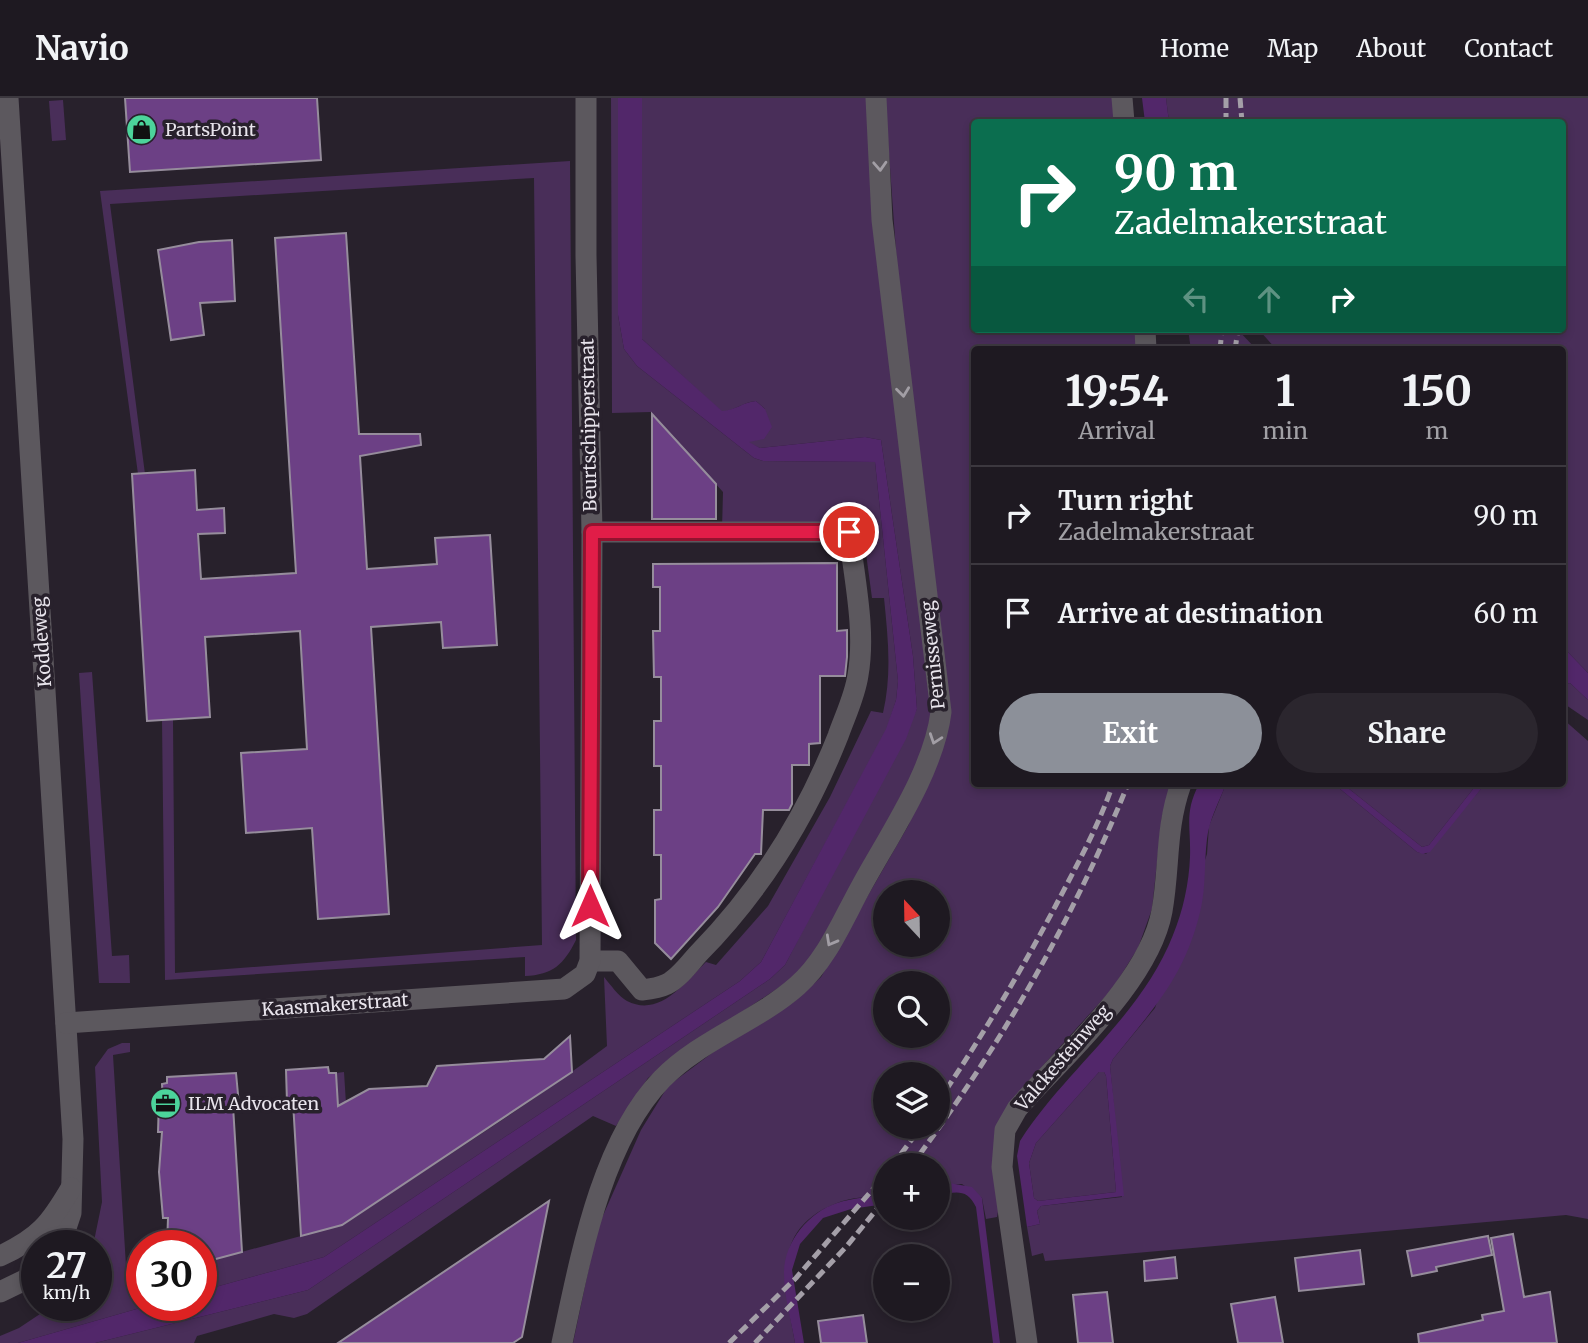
<!DOCTYPE html>
<html lang="en">
<head>
<meta charset="utf-8">
<style>
	:root { --surface:#1e1921; --page:#2b262e; --text:#f1f3f6; --muted:#a1a0a5; --line:#3c383f; --accent:#8c9099 }
	body { margin:0; font-family:Merriweather,serif; background:var(--page); color:var(--text); height:100vh; display:flex; flex-direction:column; font-size:26px; white-space:nowrap }
	* { box-sizing:border-box; margin:0 }
	p { font-size:23px; color:var(--muted) }
	.icon { flex:none; width:38px; height:38px; fill:none; stroke:currentColor; stroke-width:2; stroke-linecap:round; stroke-linejoin:round }
	.map { position:relative; flex:1; overflow:hidden }
	.details { position:absolute; left:971px; top:248px; width:595px; height:441px; display:flex; flex-direction:column; background:var(--surface); border-radius:7px; box-shadow:0 4px 10px #0003,0 0 0 2px var(--line) }
	.details>* { flex:none }
	.guide { position:absolute; left:971px; top:21px; width:595px; height:214px; border-radius:7px; box-shadow:0 4px 10px #0003,0 0 0 2px var(--line); background:#0b6e4f; color:#fff; overflow:hidden }
	.needle { width:46px; rotate:338deg }
	.buttons { position:absolute; left:873px; top:782px; display:grid; gap:14px }
	.buttons a { display:grid; place-items:center; width:77px; height:77px; border-radius:50%; background:var(--surface); box-shadow:0 4px 10px #0003,0 0 0 2px var(--line); font-size:35px }
	.speed { position:absolute; left:21px; top:1132px; display:flex; gap:14px; font-size:35px; font-weight:700; text-align:center }
	.speed>* { display:grid; place-content:center; width:91px; height:91px; border-radius:50%; background:var(--surface); box-shadow:0 4px 10px #0003,0 0 0 2px var(--line); line-height:1 }
	.speed small { font-size:18px; font-weight:400 }
	.speed .limit { border:10px solid #d22; background:#fff; color:#111 }
	.pin { position:absolute; display:grid; place-items:center; width:60px; height:60px; color:#fff; margin:-30px; border:4px solid #fff; border-radius:50%; box-shadow:0 2px 7px #0007 }
	.me { position:absolute; width:77px; margin:-38px; rotate:0deg; stroke-linejoin:round; filter:drop-shadow(0 0 5px #0008) }
	.turn { display:flex; align-items:center; gap:24px; height:147px; padding:0 28px; font-size:32px }
	.turn .icon { width:91px; height:91px; stroke-width:2.5 }
	.turn b { display:block; font-size:49px; line-height:60px }
	.lanes { display:flex; align-items:center; height:66px; padding:0 28px; background:#0003; justify-content:center; gap:35px; direction:ltr }
	.lanes .off { opacity:.35 }
	.eta { display:flex; justify-content:space-evenly; align-items:center; height:119px; text-align:center }
	.eta b { font-size:42px; font-weight:700; line-height:49px }
	.cta { display:flex; gap:14px; margin-top:auto; padding:14px 28px }
	.cta a { flex:1; height:80px; border-radius:42px; background:var(--accent); color:#fff; font-size:28px; font-weight:700; line-height:80px; text-align:center }
	.cta a+a { background:var(--page); color:var(--text) }
	ul { padding:0; list-style:none }
	li { display:flex; align-items:center; gap:21px; height:98px; padding:0 28px; border-top:2px solid var(--line) }
	li div { flex:1 }
	li b { display:block; font-size:26px }
	li em { font-style:normal }
	header { display:flex; align-items:center; gap:42px; box-sizing:border-box; height:98px; padding:0 35px; background:var(--surface); border-bottom:2px solid var(--line) }
	header strong { font-size:33px }
	nav { display:flex; gap:38px; margin-inline-start:auto; font-size:24px }
	.map>svg:first-child { display:block }
	.green { fill:#492e59; fill-rule:evenodd }
	.water { fill:#52276a; fill-rule:evenodd }
	.building { fill:#6c4085; stroke:#968d9c; stroke-width:2 }
	.lines { fill:none; stroke-linecap:round; stroke-linejoin:round }
	.minor { stroke:#5c585e; stroke-width:21 }
	.rail { stroke:#a49fa8; stroke-width:5; stroke-dasharray:10 5; stroke-linecap:butt }
	.oneway { stroke:#a29ea5 }
	.route-casing { stroke:#92132f; stroke-width:18 }
	.route { stroke:#e11d48; stroke-width:12 }
	.labels { text-anchor:middle; stroke-width:7; stroke-linejoin:round; paint-order:stroke }
	.poi-label { font-size:18px; fill:#e8e4ec; stroke:#28212c; text-anchor:start }
	.street-label { font-size:18px; fill:#e8e4ec; stroke:#28212c }
</style>
</head>
<body>
<header>
<strong>Navio</strong>
<nav><a>Home</a><a>Map</a><a>About</a><a>Contact</a></nav>
</header>
<div class="map">
<svg width="1588" height="1245" viewBox="0 0 1588 1245">
	<rect width="100%" height="100%" fill="#28212c"/>
	<!-- green -->
	<g class="green">
		<path d="M611,0H618V217L624,251L637,268L754,360L763,363L875,364L898,583L896,602L887,631L761,864L740,883L324,1159L201,1193V1165L345,1126L336,975L344,974L353,1116L366,1111C447,1058 530,1006 607,948L604,879C610,886 619,899 627,903C660,920 685,884 706,864L716,867L768,808L830,699L871,613L883,615C892,576 888,540 884,500H872L862,426L722,431L723,394L651,314L612,315Z"/>
		<path d="M642,0H871L932,623L915,671L811,868L685,952L648,980L616,1028L593,1018L307,1216L294,1220L274,1216L197,1238L194,1245H95L308,1192L770,881L785,867L917,611L913,558L881,342L865,339L760,350L747,344L765,311L756,303C743,304 734,313 722,314L642,241Z"/>
		<path d="M885,0H1112L1115,24H975V231H1136L1137,252H975V686H1172L1162,718L1152,811L1138,850L1113,890L1020,993L997,1119L986,1121L982,1100L962,1086L938,1087V1068H886L885,1096C870,1099 851,1099 837,1105C769,1131 785,1189 795,1245H573L597,1131L641,1032L668,988L720,949L795,903L821,879L908,728L944,643L897,167ZM886,794H938V847H886ZM886,886H938V938H886ZM886,976H938V1029H886Z"/>
		<polygon points="1166,0 1588,0 1588,575 1563,549 1563,252 1277,252 1258,231 1563,231 1563,24 1169,24"/>
		<polygon points="63,2 66,42 52,43 49,3"/>
		<path d="M570,63L576,842C564,866 553,877 525,878V859L165,882L162,622H173L175,875L542,847L534,80L110,106L145,376H138L100,93Z"/>
		<polygon points="1188,231 1237,231 1257,252 1191,252"/>
		<polygon points="92,574 112,858 129,857 130,885 99,885 79,575"/>
		<polygon points="1570,585 1588,602 1588,622 1563,605 1563,587"/>
		<polygon points="1563,621 1588,643 1588,1121 1566,1117 1045,1163 1043,1155 1032,1158 1027,1129 1040,1126 1037,1113 1041,1108 1122,1099 1110,968 1113,961 1155,910 1207,756 1209,728 1226,686 1334,686 1417,754 1426,756 1485,686 1563,686"/>
		<polygon points="1343,686 1477,686 1429,747 1422,749"/>
		<polygon points="122,945 130,945 130,954 113,957 127,1184 142,1184 142,1208 147,1208 18,1245 0,1245 0,1238 19,1230 52,1208 96,1208 96,1148 93,1148 102,1104 95,969 108,951"/>
		<polygon points="1099,974 1104,974 1106,978 1116,1094 1038,1103 1034,1100 1029,1065 1036,1045"/>
	</g>
	<!-- water -->
	<g class="water">
		<path d="M618,0H642V241L722,313C734,313 743,304 756,303L765,311L772,329L764,341L749,344L760,350L865,339L881,342L913,558L917,611L906,641L785,867L770,881L308,1192L95,1245H18L147,1208H201V1193L324,1159L740,883L761,864L886,631L896,602L898,583L875,364L763,363L754,360L637,268L624,251L618,217Z"/>
		<polygon points="1142,0 1166,0 1169,24 1145,24"/>
		<polygon points="1563,549 1588,575 1588,602 1570,585 1563,587"/>
		<path d="M1199,686H1226C1219,704 1209,722 1207,741C1204,765 1206,787 1201,810C1186,877 1154,910 1113,961L1110,968L1124,1098L1041,1108L1037,1113L1040,1126L1027,1129L1017,1058L1020,1043C1066,971 1141,919 1173,837C1183,813 1189,785 1190,759C1191,728 1184,715 1199,686ZM1099,974H1104L1106,978L1116,1094L1038,1103L1034,1100L1029,1065L1036,1045Z"/>
		<polygon points="1334,686 1343,686 1422,749 1429,747 1477,686 1485,686 1430,754 1423,756 1417,754"/>
		<path d="M949,1085L972,1089L982,1100L1000,1245H993L976,1109C967,1090 956,1094 938,1097V1087Z"/>
		<path d="M885,1096V1106L851,1111L823,1120L800,1146L792,1172L804,1245H795C791,1222 784,1198 784,1175C784,1144 809,1114 837,1105C852,1100 870,1099 885,1096Z"/>
	</g>
	<!-- building -->
	<g class="building">
		<polygon points="125,0 317,0 321,62 130,74"/>
		<polygon points="346,135 359,336 420,336 421,347 360,358 367,471 437,466 435,440 490,437 497,547 443,550 441,524 371,529 389,816 318,821 312,730 246,735 241,655 307,651 300,533 205,539 210,619 147,623 132,376 195,372 197,412 224,410 225,435 198,436 201,481 296,475 275,140"/>
		<polygon points="232,142 235,203 200,205 204,237 171,242 158,152 199,144"/>
		<polygon points="652,316 716,386 716,421 652,421"/>
		<polygon points="837,465 837,533 847,532 847,559 845,578 820,578 820,645 809,646 809,667 792,667 792,706 789,712 763,712 761,756 755,756 718,809 671,861 655,845 655,802 661,801 661,757 654,757 654,712 661,712 661,668 654,668 654,623 661,623 661,579 654,579 653,533 660,533 660,489 653,489 653,466"/>
		<polygon points="570,938 572,974 342,1127 301,1138 293,1004 287,1004 286,972 328,969 329,975 336,975 338,1008 369,991 427,988 437,968 544,961"/>
		<polygon points="236,975 239,1007 233,1008 242,1154 201,1165 201,1148 167,1148 168,1120 163,1120 159,1074 162,1034 158,1034 159,1002 163,1002 162,986 167,985 167,979"/>
		<polygon points="549,1103 522,1239 513,1245 338,1245"/>
		<polygon points="1513,1136 1524,1199 1550,1194 1557,1245 1419,1245 1418,1236 1483,1222 1482,1217 1504,1213 1491,1140"/>
		<polygon points="1488,1138 1492,1157 1436,1169 1437,1173 1412,1178 1407,1153"/>
		<polygon points="1360,1152 1364,1186 1299,1193 1295,1160"/>
		<polygon points="1175,1159 1177,1180 1145,1183 1144,1163"/>
		<polygon points="1107,1194 1113,1245 1078,1245 1073,1197"/>
		<polygon points="1275,1199 1283,1245 1238,1245 1231,1206"/>
		<polygon points="863,1217 867,1245 821,1245 818,1223"/>
	</g>
	<g class="lines">
		<!-- minor -->
		<g class="minor">
			<polyline points="8,0 73,1041 71,1115 60,1148"/>
			<polyline points="1122,0 1124,24"/>
			<polyline points="1145,231 1146,252"/>
			<path d="M590,863H618L642,892C651,891 659,890 667,886C679,880 689,866 698,856C759,794 806,719 838,638C845,618 855,598 858,577C866,532 854,480 849,434H592"/>
			<polyline points="66,925 564,891 585,876 590,863 592,434 586,158 586,0"/>
			<path d="M0,1158C39,1140 50,1126 71,1090"/>
			<polyline points="0,1194 37,1176"/>
			<path d="M562,1245C580,1162 601,1044 662,981C700,942 756,924 797,888C827,862 843,821 862,787C890,736 934,672 941,614L882,122L876,0"/>
			<path d="M1027,1245L1002,1069L1005,1032L1017,1011C1064,957 1149,884 1162,813C1170,768 1165,731 1181,686"/>
		</g>
		<!-- rail -->
		<g class="rail">
			<polyline points="1226,0 1226,24"/>
			<polyline points="1240,0 1242,24"/>
			<polyline points="1220,252 1222,231"/>
			<polyline points="1235,252 1238,231"/>
			<path d="M938,1004C981,940 1020,875 1056,807C1077,767 1098,729 1113,686"/>
			<polyline points="892,1068 921,1029"/>
			<path d="M911,1068C1000,949 1072,824 1128,686"/>
			<polyline points="729,1245 796,1180 886,1076"/>
			<polyline points="755,1245 846,1149 886,1100"/>
		</g>
	</g>
	<!-- one-way arrows -->
	<defs><path id="oneway-chevron" d="M-2-3.5L2.5 0L-2 3.5" fill="none" stroke-width="1.6" stroke-linecap="round" stroke-linejoin="round" transform="scale(1.75)"/></defs>
	<g class="oneway">
		<use href="#oneway-chevron" transform="translate(880 68) rotate(87)"/>
		<use href="#oneway-chevron" transform="translate(903 294) rotate(83)"/>
		<use href="#oneway-chevron" transform="translate(935 641) rotate(109)"/>
		<use href="#oneway-chevron" transform="translate(831 843) rotate(119)"/>
	</g>
	<g class="lines">
		<defs>
			<polyline id="route" points="590,808 592,434 849,434"/>
		</defs>
		<!-- route casing -->
		<use href="#route" class="route-casing"/>
		<!-- route -->
		<use href="#route" class="route"/>
	</g>
	<!-- icons -->
	<defs>
		<symbol id="shop-disc" viewBox="-11 -11 22 22"><circle r="9.5" fill="#4cd49b" stroke="#28212c"/><path d="M-5-2.5h2.3a2.7 3.5 0 0 1 5.4 0H5L5.5 6h-11ZM-1.5-2.5h3a1.5 2.3 0 0 0-3 0Z" fill="#111"/></symbol>
		<symbol id="office-disc" viewBox="-11 -11 22 22"><circle r="9.5" fill="#4cd49b" stroke="#28212c"/><path d="M-6-3h4V-5.5h4V-3h4V5H-6ZM-1-4.5V-3h2v-1.5ZM-6 0V1H6V0Z" fill="#111"/></symbol>
	</defs>
	<g fill-rule="evenodd">
		<use href="#shop-disc" x="124" y="14" width="35" height="35"/>
		<use href="#office-disc" x="148" y="988" width="35" height="35"/>
	</g>
	<g class="labels">
		<!-- poi labels -->
		<g class="poi-label">
			<text x="165" y="38">PartsPoint</text>
			<text x="188" y="1012">ILM Advocaten</text>
		</g>
		<!-- street labels -->
		<g class="street-label">
			<text transform="translate(589 327) rotate(-91)" y="6">Beurtschipperstraat</text>
			<text transform="translate(42 544) rotate(-94)" y="6">Koddeweg</text>
			<text transform="translate(933 557) rotate(-96)" y="6">Pernisseweg</text>
			<text transform="translate(335 907) rotate(-4)" y="6">Kaasmakerstraat</text>
			<text transform="translate(1063 960) rotate(-49)" y="6">Valckesteinweg</text>
		</g>
	</g>
</svg>
<div class="buttons">
<a><svg class="needle" viewBox="-14 -14 28 28"><path d="M0-13l5 13h-10z" fill="#e53935"/><path d="M0 13l5-13h-10z" fill="#a1a0a5"/></svg></a>
<a><svg class="icon" aria-label="search" viewBox="0 0 24 24"><circle cx="10" cy="10" r="6"/><path d="M15 15l6 6"/></svg></a>
<a><svg class="icon" aria-label="layers" viewBox="0 0 24 24"><path d="M12 4l9 5-9 5-9-5zM3 14l9 5 9-5"/></svg></a>
<a>+</a>
<a>−</a>
</div>
<div class="speed"><div>27<small>km/h</small></div><div class="limit">30</div></div>
<div class="pin" style="left:849px;top:434px;background:#d93025"><svg class="icon" aria-label="arrive" viewBox="0 0 24 24"><path d="M6 21V4h12l-3 4 3 4H6"/></svg></div>
<svg class="me" style="left:590px;top:808px" viewBox="-20 -20 40 40"><path d="M0-17L14 15 0 8-14 15z" fill="#e11d48" stroke="#fff" stroke-width="4"/></svg>
<div class="guide">
<div class="turn"><svg class="icon" aria-label="right" viewBox="0 0 24 24"><path d="M7 20v-9h11M14 6l5 5-5 5"/></svg><div><b>90 m</b>Zadelmakerstraat</div></div>
<div class="lanes"><svg class="icon off" aria-label="left" viewBox="0 0 24 24"><path d="M17 20v-9H6M10 6l-5 5 5 5"/></svg><svg class="icon off" aria-label="ahead" viewBox="0 0 24 24"><path d="M12 20V5M6 11l6-6 6 6"/></svg><svg class="icon" aria-label="right" viewBox="0 0 24 24"><path d="M7 20v-9h11M14 6l5 5-5 5"/></svg></div>
</div>
<section class="details">
<div class="eta">
<div><b>19:54</b><p>Arrival</p></div>
<div><b>1</b><p>min</p></div>
<div><b>150</b><p>m</p></div>
</div>
<ul>
<li><svg class="icon" aria-label="right" viewBox="0 0 24 24"><path d="M7 20v-9h11M14 6l5 5-5 5"/></svg><div><b>Turn right</b><p>Zadelmakerstraat</p></div><em>90 m</em></li>
<li><svg class="icon" aria-label="arrive" viewBox="0 0 24 24"><path d="M6 21V4h12l-3 4 3 4H6"/></svg><div><b>Arrive at destination</b></div><em>60 m</em></li>
</ul>
<div class="cta"><a>Exit</a><a>Share</a></div>
</section>
</div>
</body>
</html>
